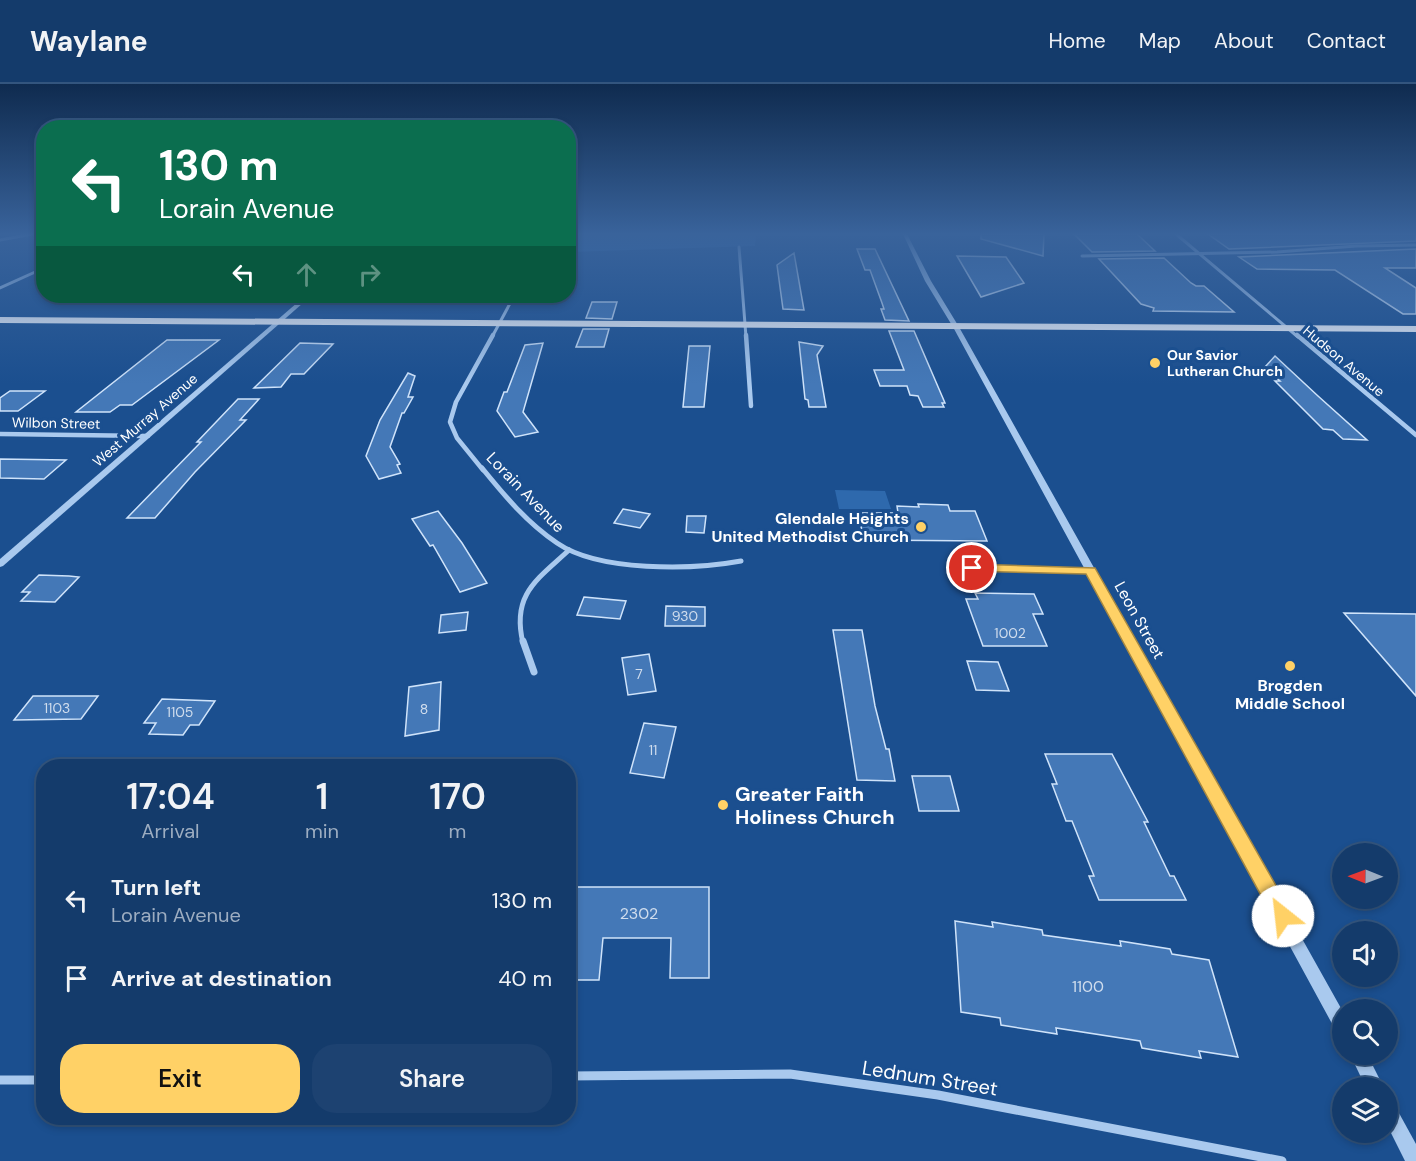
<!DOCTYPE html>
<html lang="en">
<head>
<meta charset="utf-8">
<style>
	:root { --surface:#143b6b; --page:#1d4271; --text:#f1f3f6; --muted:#9dadc1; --line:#33557e; --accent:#ffd166 }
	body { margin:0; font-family:"DM Sans",sans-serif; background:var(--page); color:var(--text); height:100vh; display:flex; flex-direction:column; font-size:22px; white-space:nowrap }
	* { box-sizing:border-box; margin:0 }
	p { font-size:20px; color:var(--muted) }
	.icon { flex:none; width:33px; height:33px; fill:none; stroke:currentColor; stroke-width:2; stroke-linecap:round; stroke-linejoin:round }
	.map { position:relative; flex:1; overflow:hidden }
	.details { position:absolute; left:36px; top:675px; width:540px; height:366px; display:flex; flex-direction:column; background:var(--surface); border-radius:24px; box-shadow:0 3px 9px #0003,0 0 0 2px var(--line) }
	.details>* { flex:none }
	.top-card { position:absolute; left:36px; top:36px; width:540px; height:183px; border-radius:24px; box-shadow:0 3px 9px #0003,0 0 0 2px var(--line); background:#0b6e4f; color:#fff; overflow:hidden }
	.needle { width:39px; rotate:271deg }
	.tools { position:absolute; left:1332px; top:759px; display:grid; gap:12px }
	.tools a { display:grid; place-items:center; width:66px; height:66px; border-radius:50%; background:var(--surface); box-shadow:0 3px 9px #0003,0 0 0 2px var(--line); font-size:30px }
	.pin { position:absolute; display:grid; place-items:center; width:51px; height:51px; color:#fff; margin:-26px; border:3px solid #fff; border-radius:50%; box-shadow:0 2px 6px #0007 }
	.me { position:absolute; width:66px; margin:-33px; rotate:331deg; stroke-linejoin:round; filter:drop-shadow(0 0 4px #0008) }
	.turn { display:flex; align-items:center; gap:21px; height:126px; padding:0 24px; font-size:27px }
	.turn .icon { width:78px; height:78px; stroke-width:2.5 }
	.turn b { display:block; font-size:42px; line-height:51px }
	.lanes { display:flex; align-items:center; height:57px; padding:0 24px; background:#0003; justify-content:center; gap:30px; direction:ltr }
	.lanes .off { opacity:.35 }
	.eta { display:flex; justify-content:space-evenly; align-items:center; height:102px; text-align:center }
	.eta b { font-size:36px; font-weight:600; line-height:42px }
	.button { display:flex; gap:12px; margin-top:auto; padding:12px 24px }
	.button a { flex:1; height:69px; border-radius:24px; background:var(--accent); color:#111; font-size:24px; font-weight:600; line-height:69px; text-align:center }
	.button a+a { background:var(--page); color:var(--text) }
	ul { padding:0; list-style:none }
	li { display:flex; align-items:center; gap:18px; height:78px; padding:0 24px }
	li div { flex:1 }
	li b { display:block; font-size:22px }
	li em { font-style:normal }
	header { display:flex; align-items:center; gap:36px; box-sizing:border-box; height:84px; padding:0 30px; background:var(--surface); border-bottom:2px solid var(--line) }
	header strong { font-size:28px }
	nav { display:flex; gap:33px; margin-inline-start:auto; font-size:21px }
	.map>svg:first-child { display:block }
	.green { fill:#2e69ad }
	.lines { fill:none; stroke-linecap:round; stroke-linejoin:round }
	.stream { stroke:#9cc4f0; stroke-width:3 }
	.building { fill:#4478b7; stroke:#cfe3fa; stroke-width:1.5 }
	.minor-far4 { stroke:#a9c9ee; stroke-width:3 }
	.minor-far3 { stroke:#a9c9ee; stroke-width:4.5 }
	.minor-far2 { stroke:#a9c9ee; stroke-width:5 }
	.minor-far1 { stroke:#a9c9ee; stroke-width:7 }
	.minor { stroke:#a9c9ee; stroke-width:9 }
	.tertiary { fill:#a9c9ee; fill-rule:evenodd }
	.trunk { fill:#f8faff; fill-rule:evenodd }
	.route { fill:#ffd166; stroke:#a68842; stroke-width:1.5 }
	.poi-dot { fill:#ffd166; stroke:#1b4f8f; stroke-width:2 }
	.labels { text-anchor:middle; stroke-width:6; stroke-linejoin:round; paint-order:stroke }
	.far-poi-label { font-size:14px; font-weight:bold; fill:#fff; stroke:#1b4f8f; text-anchor:start }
	.far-street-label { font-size:14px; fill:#fff; stroke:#1b4f8f }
	.number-label { font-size:14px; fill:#d0dded }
	.street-label { font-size:16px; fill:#fff; stroke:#1b4f8f }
	.poi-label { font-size:16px; font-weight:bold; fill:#fff; stroke:#1b4f8f; text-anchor:end }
	.near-number-label { font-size:16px; fill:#d0dded }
	.near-poi-label { font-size:20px; font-weight:bold; fill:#fff; stroke:#1b4f8f; text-anchor:start }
	.near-street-label { font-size:20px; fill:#fff; stroke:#1b4f8f }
</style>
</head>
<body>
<header>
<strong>Waylane</strong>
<nav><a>Home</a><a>Map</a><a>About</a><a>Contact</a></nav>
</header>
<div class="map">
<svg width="1416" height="1077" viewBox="0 0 1416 1077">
	<rect width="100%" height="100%" fill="#1b4f8f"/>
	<!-- green -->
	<g class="green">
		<polygon points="568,150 756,150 755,162 569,168"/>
		<polygon points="835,406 885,407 891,425 839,425"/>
	</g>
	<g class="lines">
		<!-- stream -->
		<polyline class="stream" points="0,156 32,150"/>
	</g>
	<!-- building -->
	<g class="building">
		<polygon points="981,150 1044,150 1043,172 981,155"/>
		<polygon points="1074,150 1137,150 1155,167 1092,168"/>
		<polygon points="1208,150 1416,150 1416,157 1229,165"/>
		<polygon points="857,165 875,165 909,237 885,236 881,225 884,225 882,219 870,186 865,186"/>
		<polygon points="1416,165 1416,184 1385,184 1416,204 1416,230 1403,230 1335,186 1257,185 1239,173"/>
		<polygon points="794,169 804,226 783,225 777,181"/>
		<polygon points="957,172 1006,173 1024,199 981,213"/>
		<polygon points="1164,174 1191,199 1196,202 1204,202 1234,228 1153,227 1154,224 1141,220 1099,175"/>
		<polygon points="592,218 617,218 612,235 586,234"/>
		<polygon points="583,245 609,245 604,263 576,263"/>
		<polygon points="889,247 914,247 945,319 942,319 944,323 923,323 918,312 910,311 907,302 880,302 874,286 904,286"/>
		<polygon points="167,256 219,256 132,321 120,321 110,328 76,328"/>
		<polygon points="799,258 823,262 817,271 826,323 809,323 808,316 805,315"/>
		<polygon points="300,259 333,260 304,290 291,290 281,303 254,304"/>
		<polygon points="543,259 523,328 538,348 515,353 497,327 504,308 507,308 525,261"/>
		<polygon points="689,262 710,262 704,323 683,323"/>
		<polygon points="1275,272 1318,312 1367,356 1343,355 1333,346 1323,345 1275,297 1280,297 1265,283"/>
		<polygon points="408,289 415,292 408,313 413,313 404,329 402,329 390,363 400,380 397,381 401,389 379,395 366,372 380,336"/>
		<polygon points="10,307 45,307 18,327 0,327 0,314"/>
		<polygon points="238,315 259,315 240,336 246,336 195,388 155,434 127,434 201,358 197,358"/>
		<polygon points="0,375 66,376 44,395 0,394"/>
		<polygon points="918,420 948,421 950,427 975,427 987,457 864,456 858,429 898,429 897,422 919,423"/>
		<polygon points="623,425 650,430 640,444 614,439"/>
		<polygon points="438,427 462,459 487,499 460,508 433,461 430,462 412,435"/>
		<polygon points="687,432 706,432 704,449 686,448"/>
		<polygon points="39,491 69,492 79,493 55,518 21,517 30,508 22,508"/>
		<polygon points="975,509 1034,510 1043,530 1033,530 1047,562 983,562 966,515 978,515"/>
		<polygon points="584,513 626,517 620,535 577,531"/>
		<polygon points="666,522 705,523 705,542 665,542"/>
		<polygon points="468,528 466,546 439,549 441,531"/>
		<polygon points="1344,529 1416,530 1416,612"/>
		<polygon points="833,546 862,546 875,622 886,665 889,665 895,697 857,696"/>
		<polygon points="649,570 656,607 628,611 622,574"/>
		<polygon points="967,577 998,578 1009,607 976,606"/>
		<polygon points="441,598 439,646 405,652 409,603"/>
		<polygon points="33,612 98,612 81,635 14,636"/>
		<polygon points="162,615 215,617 199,641 190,641 183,651 149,650 156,639 144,639"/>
		<polygon points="644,639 676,643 664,694 630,689"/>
		<polygon points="1045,670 1112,670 1148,738 1144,738 1170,792 1174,792 1186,816 1099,816 1089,792 1094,792 1072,737 1066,737 1052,700 1057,700"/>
		<polygon points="912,692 950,692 959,727 919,727"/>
		<polygon points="568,803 709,803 709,894 670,894 671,854 603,854 599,896 568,896"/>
		<polygon points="955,837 993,843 992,838 1042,846 1043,851 1121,862 1120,857 1170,865 1172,870 1209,876 1238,973 1199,967 1201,974 1142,964 1140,957 1056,944 1057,950 1001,941 1000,934 961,928"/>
	</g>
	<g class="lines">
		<!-- minor-far4 -->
		<g class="minor-far4">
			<polyline points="1176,150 1298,253"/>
			<polyline points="739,163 746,253"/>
			<polyline points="1082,172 1277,168 1356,162 1416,161"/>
			<polyline points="0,204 44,184"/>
			<polyline points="492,253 514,212"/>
		</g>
		<!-- minor-far3 -->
		<g class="minor-far3">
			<polyline points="746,251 751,322"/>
			<polyline points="1297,251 1416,351"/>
			<polyline points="0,350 148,352"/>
			<polyline points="483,386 457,354 450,338 456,318 493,251"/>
		</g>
		<!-- minor-far2 -->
		<g class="minor-far2">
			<path d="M482,384C504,411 527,439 557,459C599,488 692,486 741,477"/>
			<polyline points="972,484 1090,486"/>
			<path d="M523,559C511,510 538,495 569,466"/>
		</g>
		<!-- minor-far1 -->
		<polyline class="minor-far1" points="523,557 534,588"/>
		<!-- minor -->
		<g class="minor">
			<polyline points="568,992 790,990 938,1011 1282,1077"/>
			<polyline points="0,996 44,996"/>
		</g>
		<!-- tertiary -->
		<g class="tertiary">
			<polygon points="903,150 907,150 931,197 959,243 1342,926 1342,949 1336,947 953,243 925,197"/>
			<polygon points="305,212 311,212 3,482 0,483 0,475"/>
			<polygon points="1350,970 1367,970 1384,1004 1366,1004"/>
			<polygon points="1388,1017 1394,1020 1416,1060 1416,1077 1405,1077 1388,1043"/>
		</g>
		<!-- trunk -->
		<polygon class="trunk" points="0,233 1416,242 1416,248 0,239"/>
	</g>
	<!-- sky -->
	<linearGradient id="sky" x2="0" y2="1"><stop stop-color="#0f2b4f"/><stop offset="0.5" stop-color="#39639b"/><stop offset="1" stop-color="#39639b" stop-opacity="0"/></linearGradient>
	<rect width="1416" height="300" fill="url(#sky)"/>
	<!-- route -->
	<polygon class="route" points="972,480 1095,484 1290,826 1293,832 1290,839 1283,841 1276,839 1086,490 967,487 965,484"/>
	<!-- markers -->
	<g class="poi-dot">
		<circle cx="1155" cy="279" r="6"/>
		<circle cx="921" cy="443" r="6"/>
		<circle cx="1290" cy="582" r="6"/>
		<circle cx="723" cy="721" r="6"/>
	</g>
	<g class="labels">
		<!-- far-poi labels -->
		<g class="far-poi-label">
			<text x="1167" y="276">Our Savior<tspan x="1167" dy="16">Lutheran Church</tspan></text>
		</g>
		<!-- far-street labels -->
		<g class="far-street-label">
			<text transform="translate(1344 277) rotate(40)" y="5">Hudson Avenue</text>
			<text transform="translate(145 336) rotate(-41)" y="5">West Murray Avenue</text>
			<text transform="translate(56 339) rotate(1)" y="5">Wilbon Street</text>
		</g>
		<!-- number labels -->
		<g class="number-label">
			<text x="685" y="537">930</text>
			<text x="1010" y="554">1002</text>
			<text x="639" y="595">7</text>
			<text x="57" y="629">1103</text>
			<text x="424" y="630">8</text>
			<text x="180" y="633">1105</text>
			<text x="653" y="671">11</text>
		</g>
		<!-- street labels -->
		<g class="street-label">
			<text transform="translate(526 408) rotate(46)" y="6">Lorain Avenue</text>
			<text transform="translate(1140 536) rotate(61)" y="6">Leon Street</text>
		</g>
		<!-- poi labels -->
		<g class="poi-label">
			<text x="909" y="440">Glendale Heights<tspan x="909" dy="18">United Methodist Church</tspan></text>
			<text x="1290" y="607" text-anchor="middle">Brogden<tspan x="1290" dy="18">Middle School</tspan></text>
		</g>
		<!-- near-number labels -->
		<g class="near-number-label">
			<text x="639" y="835">2302</text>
			<text x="1088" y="908">1100</text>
		</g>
		<!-- near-poi labels -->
		<g class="near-poi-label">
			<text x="735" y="717">Greater Faith<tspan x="735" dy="23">Holiness Church</tspan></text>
		</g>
		<!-- near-street labels -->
		<g class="near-street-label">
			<text transform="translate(930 994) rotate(9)" y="7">Lednum Street</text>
		</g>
	</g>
</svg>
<div class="tools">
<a><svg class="needle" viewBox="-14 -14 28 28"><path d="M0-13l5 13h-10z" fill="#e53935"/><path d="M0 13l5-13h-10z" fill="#9dadc1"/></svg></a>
<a><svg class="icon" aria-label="sound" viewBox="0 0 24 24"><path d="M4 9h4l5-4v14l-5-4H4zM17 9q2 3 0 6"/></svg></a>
<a><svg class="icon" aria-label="search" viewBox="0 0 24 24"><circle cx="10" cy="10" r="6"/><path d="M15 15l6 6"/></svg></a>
<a><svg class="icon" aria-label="layers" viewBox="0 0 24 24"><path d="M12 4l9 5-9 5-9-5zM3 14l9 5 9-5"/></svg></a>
</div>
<div class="pin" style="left:972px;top:484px;background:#d93025"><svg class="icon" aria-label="arrive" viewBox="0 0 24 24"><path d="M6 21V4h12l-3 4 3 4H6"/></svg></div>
<svg class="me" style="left:1283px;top:832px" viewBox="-20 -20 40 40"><circle r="19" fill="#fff"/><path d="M0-13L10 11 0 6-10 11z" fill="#ffd166"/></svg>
<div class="top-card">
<div class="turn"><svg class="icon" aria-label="left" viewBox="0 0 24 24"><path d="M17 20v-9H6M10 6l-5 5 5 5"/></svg><div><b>130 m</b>Lorain Avenue</div></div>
<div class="lanes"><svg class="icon" aria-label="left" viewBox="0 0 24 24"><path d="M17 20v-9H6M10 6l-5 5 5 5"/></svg><svg class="icon off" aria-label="ahead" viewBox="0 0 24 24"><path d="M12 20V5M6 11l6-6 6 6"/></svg><svg class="icon off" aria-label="right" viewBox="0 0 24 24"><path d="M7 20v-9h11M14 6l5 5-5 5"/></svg></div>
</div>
<section class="details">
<div class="eta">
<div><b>17:04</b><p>Arrival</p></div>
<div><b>1</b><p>min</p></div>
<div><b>170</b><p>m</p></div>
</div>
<ul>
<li><svg class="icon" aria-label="left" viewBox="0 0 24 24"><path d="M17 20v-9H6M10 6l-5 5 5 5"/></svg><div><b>Turn left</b><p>Lorain Avenue</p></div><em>130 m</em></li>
<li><svg class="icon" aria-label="arrive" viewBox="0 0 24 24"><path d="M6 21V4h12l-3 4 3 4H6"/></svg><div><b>Arrive at destination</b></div><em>40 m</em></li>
</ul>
<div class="button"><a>Exit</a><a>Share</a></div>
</section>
</div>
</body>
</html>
